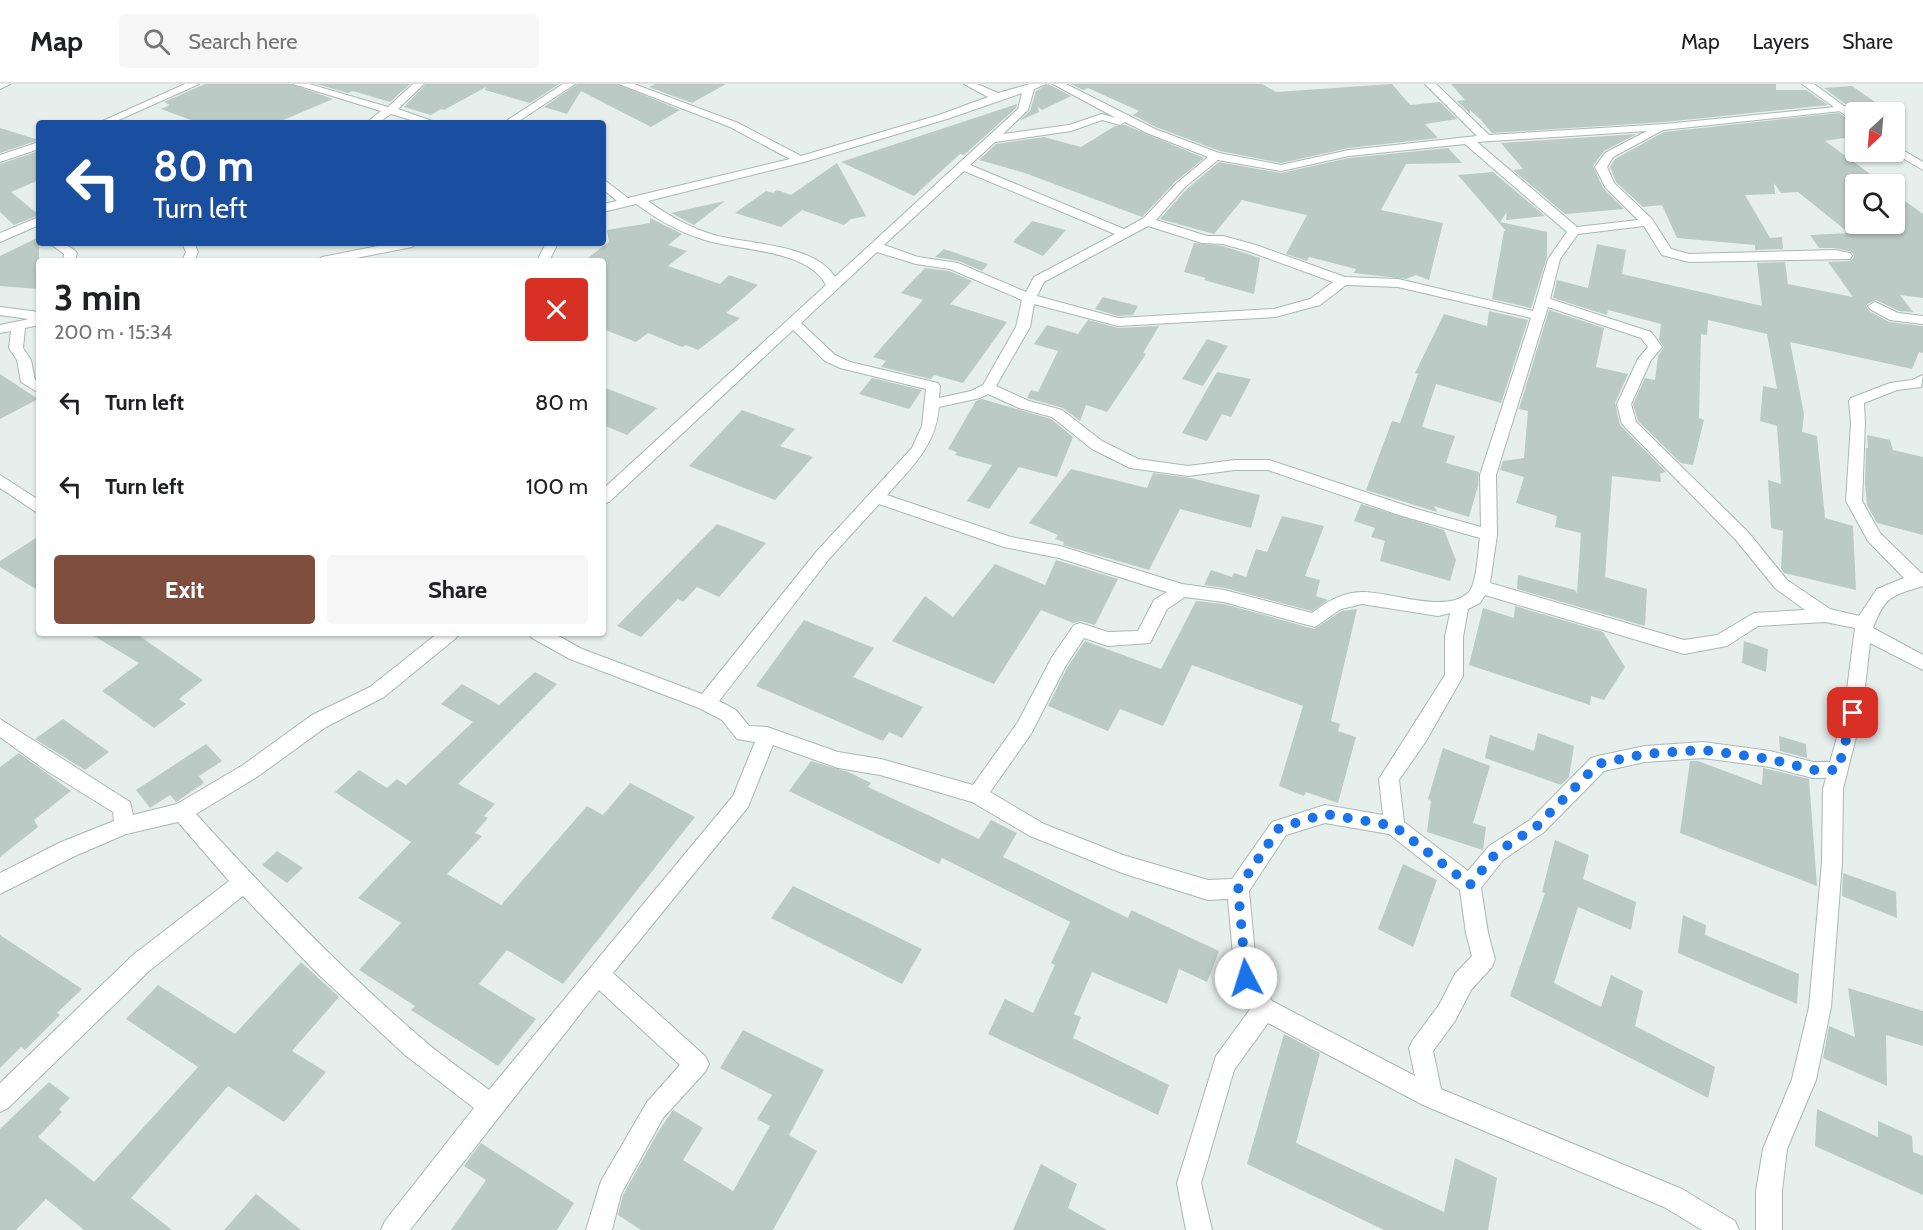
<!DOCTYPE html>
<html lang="en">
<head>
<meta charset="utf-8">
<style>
	:root { --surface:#fff; --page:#f6f6f6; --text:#202124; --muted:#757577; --line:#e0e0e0; --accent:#7f4e3f }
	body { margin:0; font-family:Cabin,sans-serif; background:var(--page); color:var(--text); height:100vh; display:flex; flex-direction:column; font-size:22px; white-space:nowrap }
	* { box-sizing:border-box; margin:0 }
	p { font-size:20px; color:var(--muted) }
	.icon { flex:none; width:33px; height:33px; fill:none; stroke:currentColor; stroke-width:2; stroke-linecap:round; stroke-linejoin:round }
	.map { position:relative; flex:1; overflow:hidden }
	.details { position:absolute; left:36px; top:174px; width:570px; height:378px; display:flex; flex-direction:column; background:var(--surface); border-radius:6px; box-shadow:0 2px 4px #0004 }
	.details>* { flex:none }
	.banner { position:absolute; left:36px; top:36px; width:570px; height:126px; border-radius:6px; box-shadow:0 2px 4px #0004; background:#1a4fa0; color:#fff; overflow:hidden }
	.needle { width:39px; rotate:206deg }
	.controls { position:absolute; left:1845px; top:18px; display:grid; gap:12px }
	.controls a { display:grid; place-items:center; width:60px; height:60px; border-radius:6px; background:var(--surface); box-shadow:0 2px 4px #0004; font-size:30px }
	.pin { position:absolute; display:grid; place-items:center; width:51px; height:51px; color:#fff; margin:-26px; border-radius:12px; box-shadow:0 3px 9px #0006 }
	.me { position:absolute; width:66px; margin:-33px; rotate:355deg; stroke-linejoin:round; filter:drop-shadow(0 0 4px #0008) }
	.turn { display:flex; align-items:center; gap:21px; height:126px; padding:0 18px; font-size:27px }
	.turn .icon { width:78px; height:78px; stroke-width:2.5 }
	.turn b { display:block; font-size:42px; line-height:51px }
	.round { display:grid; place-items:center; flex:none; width:63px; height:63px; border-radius:6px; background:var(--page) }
	.headline { display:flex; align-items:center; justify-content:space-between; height:102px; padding:0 18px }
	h1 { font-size:36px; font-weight:800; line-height:45px }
	.primary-button { display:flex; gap:12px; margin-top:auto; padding:12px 18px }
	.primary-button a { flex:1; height:69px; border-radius:6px; background:var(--accent); color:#fff; font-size:24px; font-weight:800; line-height:69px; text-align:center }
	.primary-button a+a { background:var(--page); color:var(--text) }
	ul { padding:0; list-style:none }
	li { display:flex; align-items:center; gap:18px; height:84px; padding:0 18px }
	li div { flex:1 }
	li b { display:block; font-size:22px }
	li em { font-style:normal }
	header { display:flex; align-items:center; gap:36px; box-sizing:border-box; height:84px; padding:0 30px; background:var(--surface); border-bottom:2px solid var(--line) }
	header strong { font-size:28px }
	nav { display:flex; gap:33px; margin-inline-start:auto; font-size:21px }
	.search { width:420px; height:54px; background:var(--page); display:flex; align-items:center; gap:15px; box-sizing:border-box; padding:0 21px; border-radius:6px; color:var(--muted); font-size:22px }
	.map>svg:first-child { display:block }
	.building { fill:#bbcac4 }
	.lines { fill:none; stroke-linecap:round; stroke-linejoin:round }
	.minor-casing { stroke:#a8b8b2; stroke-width:2 }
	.secondary-casing { stroke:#a4bbb3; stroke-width:2 }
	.minor { fill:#fff; fill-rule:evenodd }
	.secondary { fill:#fff; fill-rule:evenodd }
	.route { stroke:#1a73e8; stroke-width:10; stroke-dasharray:0 18 }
</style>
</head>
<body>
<header>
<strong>Map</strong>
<div class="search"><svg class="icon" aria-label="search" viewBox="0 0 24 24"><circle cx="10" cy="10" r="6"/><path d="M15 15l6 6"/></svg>Search here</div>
<nav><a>Map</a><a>Layers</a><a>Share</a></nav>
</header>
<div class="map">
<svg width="1923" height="1146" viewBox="0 0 1923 1146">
	<rect width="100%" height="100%" fill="#e6efeb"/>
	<!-- building -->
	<g class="building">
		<polygon points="205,0 291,0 333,15 276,39 199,39 161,25 170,21 164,18"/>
		<polygon points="317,0 410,0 390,18 353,7 348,9"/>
		<polygon points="426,0 559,0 530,19 485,6 486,3 444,26 441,25 431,31 404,23"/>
		<polygon points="577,0 617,0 680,26 651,43 581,7 567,30 544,23"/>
		<polygon points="655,0 726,0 692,19 649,3"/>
		<polygon points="1048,0 1071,12 1042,26 1038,23 1039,28 1019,37 1030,27 1036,7"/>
		<polygon points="1071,0 1262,0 1276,8 1392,0 1410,21 1440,18 1457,35 1425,40 1438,54 1349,64 1281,79 1220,67 1156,43 1133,31 1139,27 1088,4 1083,6"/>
		<polygon points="1451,0 1776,0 1776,6 1806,6 1828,21 1665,38 1492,49 1481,36 1470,26 1470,30 1457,17 1465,16"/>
		<polygon points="1852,2 1885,25 1890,28 1856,28 1824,4"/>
		<polygon points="1017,20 1016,24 964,71 960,70 914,112 841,78"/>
		<polygon points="1839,29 1856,41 1856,52 1825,57 1884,100 1856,100 1856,140 1894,140 1894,109 1923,130 1923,214 1900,211 1913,228 1899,227 1876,216 1866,221 1869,227 1889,238 1923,242 1923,269 1919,268 1912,285 1790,258 1804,330 1802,348 1817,352 1825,434 1853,442 1856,506 1784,489 1781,485 1783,447 1771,444 1768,396 1781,400 1777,342 1760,337 1763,302 1777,305 1767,250 1708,236 1707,251 1701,250 1699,334 1704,336 1693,381 1681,379 1638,337 1633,320 1645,294 1655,296 1658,272 1664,263 1659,256 1661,240 1608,226 1607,231 1553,214 1557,196 1588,204 1597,160 1626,166 1622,190 1762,222 1757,179 1785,178 1788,200 1853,213 1828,178 1850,177 1854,173 1852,168 1834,164 1819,164 1810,151 1849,149 1798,108 1781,109 1774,99 1775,110 1745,111 1770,154 1782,153 1783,165 1755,166 1755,161 1677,154 1662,121 1643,123 1616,98 1610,83 1615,75 1664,48"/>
		<polygon points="1125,41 1204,74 1176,97 1142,133 1025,89 979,76 996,60 1044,53 1081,63 1115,42"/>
		<polygon points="0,44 39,56 0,69"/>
		<polygon points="1637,50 1604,67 1593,82 1603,104 1624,125 1565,130 1513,86 1523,85 1501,59"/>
		<polygon points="1448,64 1462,79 1406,80 1381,126 1443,139 1429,196 1416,191 1406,195 1354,189 1356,185 1309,173 1307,177 1286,170 1307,131 1271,123 1242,116 1214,150 1160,135 1187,105 1219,78 1281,89 1349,74"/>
		<polygon points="39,67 39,96 11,108 39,131 14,141 0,128 0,80"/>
		<polygon points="837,79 866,132 851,135 844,141 802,126 781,143 735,129 766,107 773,109 777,106 791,111"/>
		<polygon points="1493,88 1545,132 1506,136 1507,128 1500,138 1547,148 1547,173 1531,224 1492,215 1504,147 1506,147 1458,91"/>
		<polygon points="725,117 694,141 671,129"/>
		<polygon points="650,134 682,150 668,161 687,167 668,182 720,200 729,191 758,201 726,229 740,234 698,266 686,261 682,263 648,249 636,258 603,245 603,177 584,177 609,158 607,146 650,139"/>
		<polygon points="1032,137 1066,146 1043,172 1013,158"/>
		<polygon points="39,153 39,205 0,202 0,172"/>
		<polygon points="1194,159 1223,162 1260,174 1254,210 1204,196 1206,194 1184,188"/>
		<polygon points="944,165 988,180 982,187 959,177 935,173"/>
		<polygon points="925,184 949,187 972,197 950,220 1007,238 963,299 934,291 931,295 881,283 886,277 873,273 923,216 901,209"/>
		<polygon points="1103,213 1138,222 1133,231 1118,232 1095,225"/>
		<polygon points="1549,226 1604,244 1596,283 1628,290 1615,319 1620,341 1666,388 1660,390 1661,398 1612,392 1605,493 1647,505 1645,542 1517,505 1518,491 1575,506 1577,509 1581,449 1555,443 1557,432 1516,419 1524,393 1500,386 1503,377 1524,374 1528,327 1519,325"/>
		<polygon points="1489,227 1528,236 1501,319 1436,300 1422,343 1455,352 1446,379 1479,388 1478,402 1469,433 1434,422 1437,428 1366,406 1392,337 1400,339 1418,290 1415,289 1444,230 1487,242"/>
		<polygon points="1088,236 1118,244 1159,242 1143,269 1146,270 1107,328 1086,321 1080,337 1063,324 1027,314 1031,306 1038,308 1058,267 1034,260 1047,241 1078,250"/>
		<polygon points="1207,255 1228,262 1203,302 1182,295"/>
		<polygon points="1217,288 1251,295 1231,333 1222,330 1207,357 1182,349"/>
		<polygon points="0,290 38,315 0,335"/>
		<polygon points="872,294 922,306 909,325 859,310"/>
		<polygon points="603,303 657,324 627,351 603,341"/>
		<polygon points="982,315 1051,335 1073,353 1057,393 1019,383 989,425 967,417 992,381 955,371 957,368 948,365 976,317"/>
		<polygon points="742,326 795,345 780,362 813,373 775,416 689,382"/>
		<polygon points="1867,351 1890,356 1893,366 1923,373 1923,451 1877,439 1867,421 1865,400 1866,364 1868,364"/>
		<polygon points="1071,385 1147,404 1153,389 1191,394 1260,411 1251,444 1180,425 1149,486 1063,461 1064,458 1055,455 1058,451 1029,439"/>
		<polygon points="1361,420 1444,446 1456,476 1450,497 1380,477 1385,457 1371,453 1375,444 1354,437"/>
		<polygon points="1282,432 1324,442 1305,492 1320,496 1316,512 1328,516 1312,527 1225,504 1204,501 1211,486 1232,493 1234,489 1246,493 1256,465 1267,468"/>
		<polygon points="717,440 766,459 719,513 697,503 683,518 678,515 641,553 617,542"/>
		<polygon points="39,452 39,507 0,483 0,477"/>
		<polygon points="1056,476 1118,495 1095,541 1081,537 1073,539 1041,526 994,600 892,557 925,512 953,533 995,480 1045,501"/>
		<polygon points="1196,517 1224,520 1314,545 1342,527 1357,525 1331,637 1340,640 1338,647 1356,653 1338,719 1306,708 1304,712 1279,702 1303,622 1192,581 1163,642 1120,625 1108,647 1048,622 1067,584 1085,557 1161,585"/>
		<polygon points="1515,522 1603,548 1625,583 1604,616 1591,612 1590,621 1469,581 1483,524 1514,534"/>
		<polygon points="804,536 874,564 853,593 923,623 902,654 889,648 883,657 756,602"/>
		<polygon points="89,549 135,549 203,596 179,615 186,620 154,644 102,607 139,579"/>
		<polygon points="1744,557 1768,565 1766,588 1742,579"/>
		<polygon points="535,588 557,600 458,700 495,720 484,732 488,734 475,749 482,752 447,790 501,821 587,722 603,731 630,699 695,733 563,900 507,866 479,900 536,935 498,982 411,926 415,922 359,886 401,839 358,814 411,758 335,708 359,686 387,704 397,695 406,701 473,638 441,620 462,600 499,621"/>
		<polygon points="63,635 109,668 85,686 35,655"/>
		<polygon points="1538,649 1574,662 1569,693 1561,701 1485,674 1490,651 1534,667"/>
		<polygon points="1779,652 1806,660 1807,674 1780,667"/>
		<polygon points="206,660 222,677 199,692 204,699 176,718 170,711 150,724 136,706"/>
		<polygon points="1443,664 1490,682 1473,739 1486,743 1483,766 1427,748 1431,717 1428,715"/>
		<polygon points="19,669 71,707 34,736 38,743 0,773 0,683"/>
		<polygon points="811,677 848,688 871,699 868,703 979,755 991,736 1017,749 1003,773 1128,834 1131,826 1219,867 1207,898 1179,885 1167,920 1092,888 1074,930 1081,933 1073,954 1169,1001 1158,1031 988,950 1005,915 1033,929 1055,881 1051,879 1070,838 942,774 939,780 789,707"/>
		<polygon points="1690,677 1698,677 1762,701 1763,684 1809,695 1817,802 1680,749"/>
		<polygon points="1555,756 1589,771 1583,795 1636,818 1631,846 1578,823 1554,899 1601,923 1611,891 1643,907 1635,942 1715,983 1708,1014 1510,912 1545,809 1542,808"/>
		<polygon points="277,767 303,784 287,799 262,781"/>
		<polygon points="1403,780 1437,796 1413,863 1378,845"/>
		<polygon points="1843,789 1896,808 1897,834 1842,812"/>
		<polygon points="793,802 922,865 902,900 771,834"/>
		<polygon points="1683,831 1706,841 1705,851 1799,890 1797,920 1678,869"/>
		<polygon points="0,851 82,905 57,929 60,931 25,966 21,963 0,984"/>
		<polygon points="301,878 339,913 292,967 326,988 284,1038 228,1002 131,1114 172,1146 84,1146 46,1115 16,1146 0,1146 0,1045 49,998 70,1014 59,1025 62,1028 38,1053 94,1098 198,983 126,935 158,901 235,950"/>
		<polygon points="1848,904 1923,927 1923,962 1886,951 1887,1002 1823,974 1829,942 1855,953"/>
		<polygon points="743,946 824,986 789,1051 817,1067 773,1146 641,1146 618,1131 623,1111 658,1048 673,1026 703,1044 683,1076 733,1107 770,1042 757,1035 772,1011 720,984"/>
		<polygon points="1284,950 1320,969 1296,1059 1444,1128 1455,1074 1497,1094 1488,1146 1384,1146 1247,1080"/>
		<polygon points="1817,1025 1878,1053 1878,1037 1912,1052 1913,1068 1923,1072 1923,1111 1815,1062"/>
		<polygon points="481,1059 574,1119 557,1146 451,1146 486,1096 464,1082"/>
		<polygon points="1041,1080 1077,1100 1068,1124 1107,1146 1013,1146"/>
		<polygon points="256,1110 301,1146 224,1146"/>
	</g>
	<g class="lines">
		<defs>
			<g id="minor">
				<polygon points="0,0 10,0 0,5"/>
				<polygon points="185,0 199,0 112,39 98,39"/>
				<polygon points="293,0 309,0 388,23 413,0 424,0 398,25 438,39 421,39 391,30 378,39 366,39 381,27"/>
				<polygon points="563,0 575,0 516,39 503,39"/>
				<path d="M619,0H634L738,39L801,72L939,31L988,13L964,0H977L998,9L1030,0H1046L1034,5L1028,26L1003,50L1069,41L1102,30L1116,34L1053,0H1066L1155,45L1219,69L1281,81L1349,66L1477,52L1425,0H1436L1489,51L1665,40L1845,22V26L1841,27L1663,46L1613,73L1607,83L1614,99L1652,135L1671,165L1689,170L1834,166L1850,169L1852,172L1850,175L1689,178L1662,171L1644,142L1578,150L1560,175L1550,215L1651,248L1662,263L1651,276L1631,320L1636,338L1748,448L1787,496L1830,525L1859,532L1877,505L1904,494L1868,457L1846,417L1851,339L1849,317L1851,314L1890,299L1912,296L1923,291L1921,303L1897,306L1864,319L1865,339L1862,417L1880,449L1921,489H1923V502C1891,512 1885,512 1873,544L1923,571V586L1870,559L1862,629L1843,705L1842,778L1831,923L1816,996L1787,1065L1782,1107V1146H1756V1107L1763,1065L1792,995L1809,923L1822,778L1823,705L1826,694H1813L1770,683L1703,674L1645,678L1604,687L1544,748L1503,776L1481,804L1488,849L1495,875L1492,883L1471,906L1455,937L1433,967L1441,1005L1682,1105L1735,1137L1739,1146H1702L1664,1123L1423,1021L1268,939L1234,986L1201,1099L1212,1146H1186L1177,1099L1216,972L1251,924L1235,894L1228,815L1208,816L1122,789L1030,752L972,718L880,691L838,684L773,661L748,723L613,889L705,972L709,980L705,988L663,1034L621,1110L612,1146H586L601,1097L647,1018L680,981L599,906L410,1146H381L385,1137L474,1024L405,971L316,888L243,812L149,887L8,1024L0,1028V999L133,871L229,797L178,738L126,750L75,772L0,810V789L61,758L114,737L113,728L47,687L0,653V635L130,718L133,731L177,720L243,681L312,631L370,603L438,549H459L456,554L384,613L326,643L257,693L196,730C267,808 340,884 420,953C441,972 466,988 489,1006L733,712L755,658L737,655L722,636L699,624L570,575L532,554L529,549H553L582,565L702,610L817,467L912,364L922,342L926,305L840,284L825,277L793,246L609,418L603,420V405L826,201C807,165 740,167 705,156C680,149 657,135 636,120L603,128V120L617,117L603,105V95L628,114L790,75L730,43ZM1022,9L1018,25L835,193C813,159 750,161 714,151C690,144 667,131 648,117L804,78L947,35ZM1102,36L1120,41L1125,38L1147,49L1208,73L1177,99L1144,134L1124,145L970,81L995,58L1071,47ZM1647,47L1605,69L1595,83L1605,103L1638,136L1577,143L1477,58ZM1465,60L1567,148L1548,175L1533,227L1398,195L1345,193L1256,161L1223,152H1207L1156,136L1185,103L1218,76L1281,87L1349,72ZM964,87L1115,150L1034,193L1026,208L958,179L918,173L884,161ZM1148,142L1202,159L1223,160L1248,167L1333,198L1310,215L1274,225L1118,234L1037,212L1044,198ZM877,168L916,180L950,185L1022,216L1016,243L983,301L971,307L939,314L940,302L938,299L850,278L835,271L801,239ZM1346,201L1398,203L1531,234L1480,391L1481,443L1413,424L1269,376H1235L1188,382L1138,375L1102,357L1062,326L1029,317L996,302L1030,243L1034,220L1118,242L1275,233L1320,221ZM1548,223L1641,254L1648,263L1638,275L1617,320L1622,340L1736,456L1775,504L1805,526L1754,529L1717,551L1684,556L1490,499L1497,451L1496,391ZM988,310L1019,324L1052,333L1092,365L1130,384L1188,392L1235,386H1268L1402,432L1480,454C1478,467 1477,501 1468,509C1446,530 1391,508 1363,508C1344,508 1327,517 1312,529L1224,506L1182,500L1060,462L1011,453L887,411C911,384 936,362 939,323L980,314ZM879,420L1004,463L1059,474L1167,508L1154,516L1138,547L1108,548L1080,539L1074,541L1052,573L1018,638L973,701L881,675L838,668L767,643L749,642L736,626L719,617L829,475ZM1485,511L1684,570L1727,562L1758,542L1825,538L1855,544L1844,629L1830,678H1813L1770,667L1703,658L1645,662L1598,672L1591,674L1530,736L1489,762L1468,787L1404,738L1399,696L1426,657L1463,592V553L1468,525L1480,519ZM1185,513L1224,518L1315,543L1341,525L1362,520L1438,532L1450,529L1445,553V591L1379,695L1383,731L1325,721L1272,738L1232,795L1208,796L1123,771L1044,740L990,708L1031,650L1065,583L1084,554L1108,562L1150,559L1167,525ZM1325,739L1389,750L1460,806L1466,849L1472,872L1455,890L1439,921L1413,956L1409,964L1415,992L1272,917L1257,891L1249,807L1286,751Z"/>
				<polygon points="39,58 39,65 0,78 0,71"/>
				<polygon points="39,133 39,141 0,158 0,149"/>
				<path d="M49,159C61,159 69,160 77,169L75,177H63L64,170Z"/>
				<polygon points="182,159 194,159 198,168 194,177 182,177 186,168"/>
				<polygon points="393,159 418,159 412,163 341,177 316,177 322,173"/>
				<polygon points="546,159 558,159 549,177 537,177"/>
				<polygon points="1875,218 1898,229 1923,232 1923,240 1890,236 1870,225 1868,222"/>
				<polygon points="0,223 39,228 39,241 25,244 23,264 31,276 35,296 39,298 39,309 21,298 17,276 9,264 11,247 0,249 0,241 29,235 0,231"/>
				<polygon points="0,391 39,416 39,430 0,404"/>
			</g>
			<g id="secondary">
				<polygon points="1802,0 1814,0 1856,31 1856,39"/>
				<polygon points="1894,61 1923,78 1923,86 1892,68 1894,68"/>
			</g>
		</defs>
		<!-- minor casing -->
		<use href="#minor" class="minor-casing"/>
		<!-- secondary casing -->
		<use href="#secondary" class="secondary-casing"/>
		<!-- minor -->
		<use href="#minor" class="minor"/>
		<!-- secondary -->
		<use href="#secondary" class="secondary"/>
	</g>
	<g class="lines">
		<!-- route -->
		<polyline class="route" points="1246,894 1238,805 1279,744 1325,730 1394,742 1470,801 1496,769 1537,742 1598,680 1645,670 1703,666 1770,675 1813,686 1838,686 1853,629"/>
	</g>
</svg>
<div class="controls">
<a><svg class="needle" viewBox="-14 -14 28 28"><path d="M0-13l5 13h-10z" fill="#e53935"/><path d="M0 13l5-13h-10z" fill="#757577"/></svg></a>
<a><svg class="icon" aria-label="search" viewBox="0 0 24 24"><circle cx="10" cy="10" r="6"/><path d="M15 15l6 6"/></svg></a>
</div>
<div class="pin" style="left:1853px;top:629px;background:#d93025"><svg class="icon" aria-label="arrive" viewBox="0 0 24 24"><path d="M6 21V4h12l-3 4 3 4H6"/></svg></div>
<svg class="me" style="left:1246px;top:894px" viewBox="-20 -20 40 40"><circle r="19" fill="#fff"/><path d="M0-13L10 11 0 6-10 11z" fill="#1a73e8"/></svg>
<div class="banner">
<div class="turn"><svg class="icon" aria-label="left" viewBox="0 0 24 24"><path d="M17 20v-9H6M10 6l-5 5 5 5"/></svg><div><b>80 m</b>Turn left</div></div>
</div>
<section class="details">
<div class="headline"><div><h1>3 min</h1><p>200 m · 15:34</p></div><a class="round" style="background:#d93025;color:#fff"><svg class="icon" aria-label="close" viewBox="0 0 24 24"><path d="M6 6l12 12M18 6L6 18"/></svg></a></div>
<ul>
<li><svg class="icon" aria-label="left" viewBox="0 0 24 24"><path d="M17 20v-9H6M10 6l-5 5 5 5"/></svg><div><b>Turn left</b></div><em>80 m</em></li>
<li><svg class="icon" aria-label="left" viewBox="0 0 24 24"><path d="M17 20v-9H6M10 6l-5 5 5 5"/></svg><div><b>Turn left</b></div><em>100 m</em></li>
</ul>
<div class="primary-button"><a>Exit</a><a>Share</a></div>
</section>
</div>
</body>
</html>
